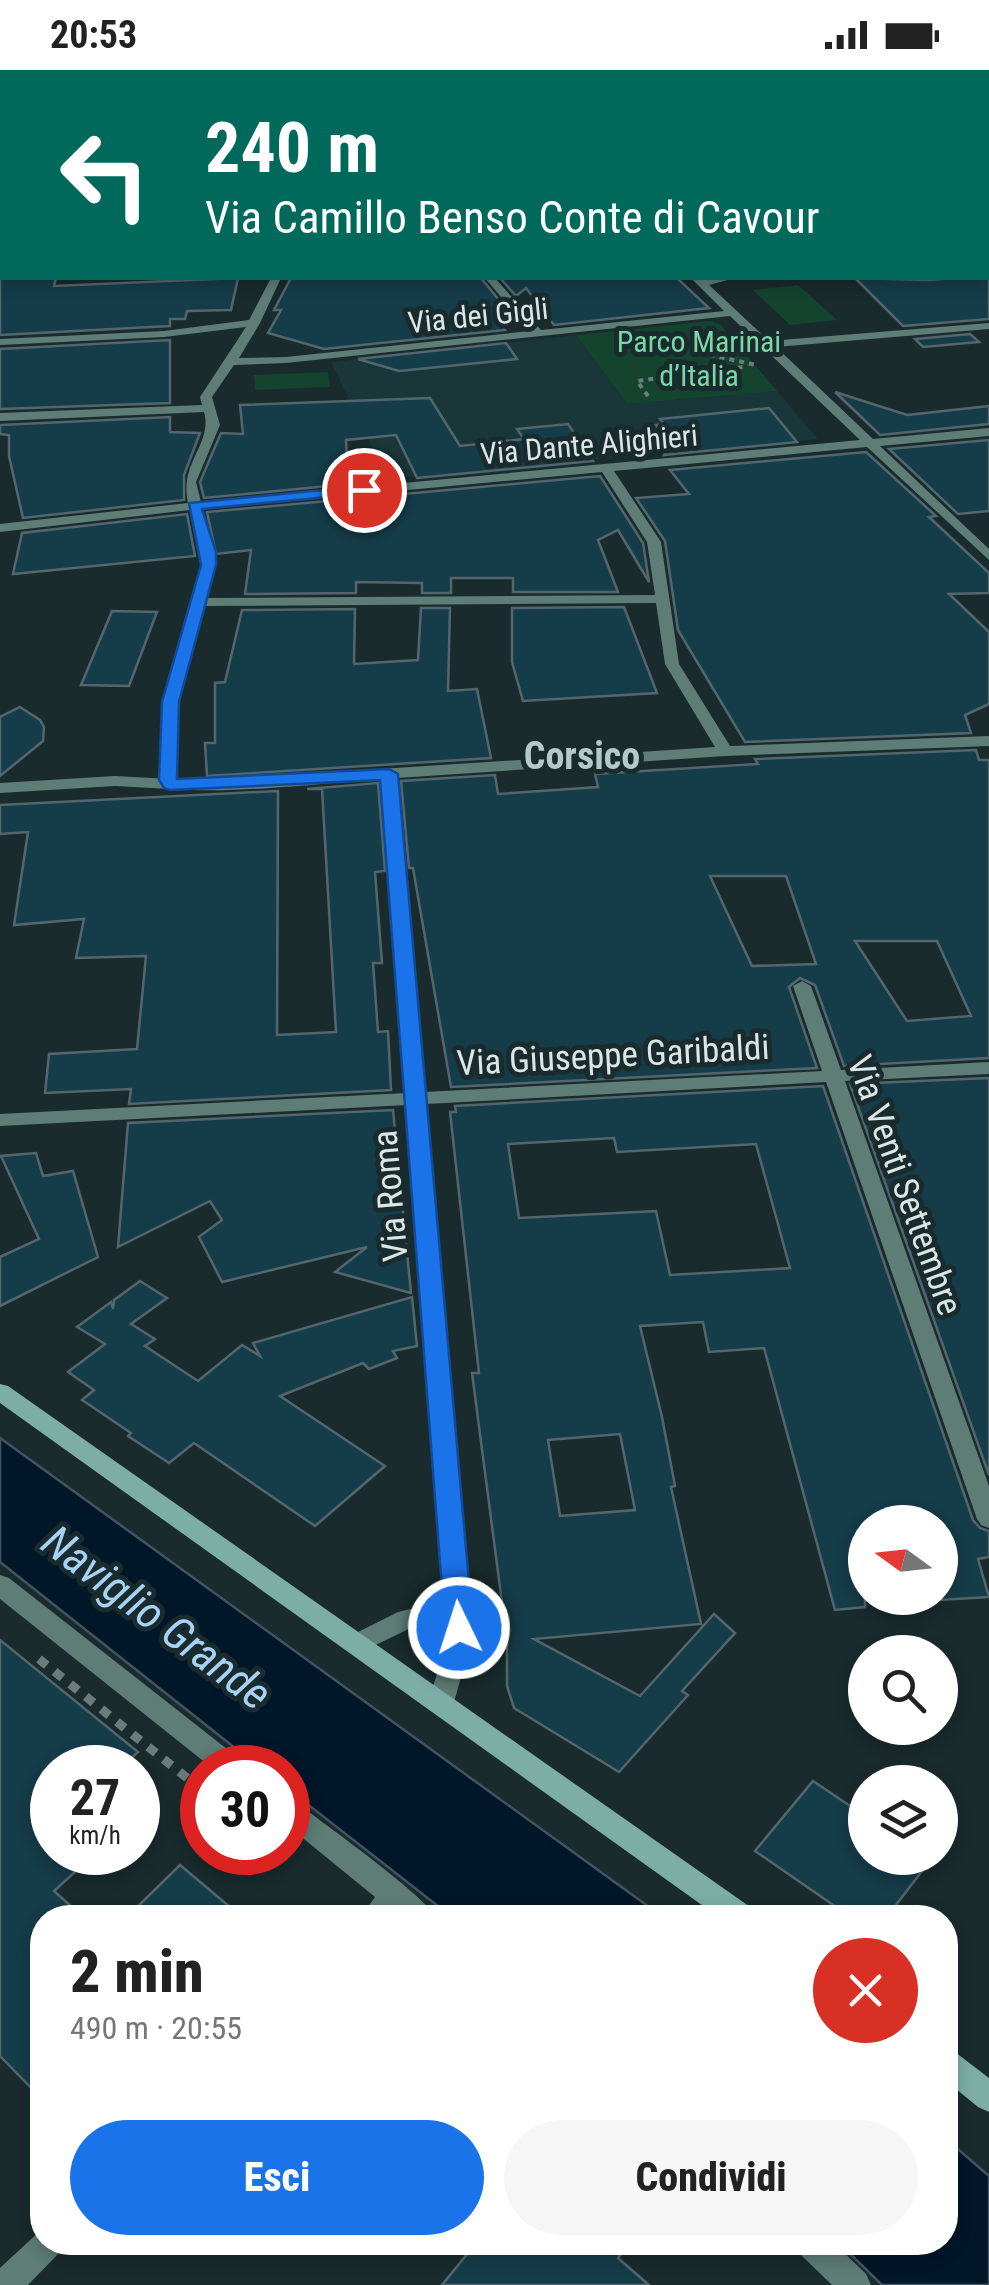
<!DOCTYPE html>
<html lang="it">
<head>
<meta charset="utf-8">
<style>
	:root { --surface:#fff; --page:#f6f6f6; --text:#222; --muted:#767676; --accent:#1a73e8 }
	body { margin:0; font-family:"Roboto Condensed",sans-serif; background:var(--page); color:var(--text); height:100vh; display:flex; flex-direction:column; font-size:38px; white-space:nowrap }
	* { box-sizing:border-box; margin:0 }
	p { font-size:32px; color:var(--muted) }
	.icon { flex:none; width:55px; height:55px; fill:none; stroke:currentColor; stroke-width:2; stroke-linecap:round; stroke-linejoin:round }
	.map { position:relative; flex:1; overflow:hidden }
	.drawer { position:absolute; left:30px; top:1835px; width:928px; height:350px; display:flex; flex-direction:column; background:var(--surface); border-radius:40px; box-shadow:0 5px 15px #0003 }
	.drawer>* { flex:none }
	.hud { position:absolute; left:0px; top:0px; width:990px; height:210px; box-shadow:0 5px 15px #0003; background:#00695c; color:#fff; overflow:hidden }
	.needle { width:65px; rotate:285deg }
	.controls { position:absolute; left:848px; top:1435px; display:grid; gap:20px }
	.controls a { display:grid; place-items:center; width:110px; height:110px; border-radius:50%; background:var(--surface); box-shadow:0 5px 15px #0003; font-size:50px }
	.speed { position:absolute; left:30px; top:1675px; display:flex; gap:20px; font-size:50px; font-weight:700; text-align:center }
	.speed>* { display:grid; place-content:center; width:130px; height:130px; border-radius:50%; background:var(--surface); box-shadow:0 5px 15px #0003; line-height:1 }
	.speed small { font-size:25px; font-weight:400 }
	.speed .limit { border:15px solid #d22; background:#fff; color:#111 }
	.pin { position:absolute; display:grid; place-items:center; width:85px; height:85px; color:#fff; margin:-42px; border:5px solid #fff; border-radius:50%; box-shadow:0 2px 10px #0007 }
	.me { position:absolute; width:110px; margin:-55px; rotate:356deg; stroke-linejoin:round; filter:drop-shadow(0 0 8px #0008) }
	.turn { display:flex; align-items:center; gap:35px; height:210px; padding:0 40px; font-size:45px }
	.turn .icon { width:130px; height:130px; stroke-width:2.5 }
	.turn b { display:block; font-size:70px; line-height:85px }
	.round { display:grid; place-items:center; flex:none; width:105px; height:105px; border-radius:52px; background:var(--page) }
	.head { display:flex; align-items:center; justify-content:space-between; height:170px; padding:0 40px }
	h1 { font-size:60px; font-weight:800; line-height:75px }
	.primary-button { display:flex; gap:20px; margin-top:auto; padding:20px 40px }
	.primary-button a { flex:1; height:115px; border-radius:60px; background:var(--accent); color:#fff; font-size:40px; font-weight:800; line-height:115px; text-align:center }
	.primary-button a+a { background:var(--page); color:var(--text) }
	.status { display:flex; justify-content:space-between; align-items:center; height:70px; padding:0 50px; background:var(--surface); direction:ltr }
	.status svg { height:28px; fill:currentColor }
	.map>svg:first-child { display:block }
	.built { fill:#193638 }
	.green { fill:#14432e }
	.water { fill:#001629; stroke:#425462; stroke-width:2.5 }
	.building { fill:#153c49; stroke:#54666d; stroke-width:2.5; fill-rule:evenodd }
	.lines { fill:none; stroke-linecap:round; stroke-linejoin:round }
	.path-far1 { stroke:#6c7b7c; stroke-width:4; stroke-dasharray:5 5; stroke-linecap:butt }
	.path { stroke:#6c7b7c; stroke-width:9; stroke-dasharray:10 10; stroke-linecap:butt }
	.pedestrian { fill:#5e7d77; fill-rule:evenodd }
	.minor { fill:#5e7d77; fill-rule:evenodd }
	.secondary { fill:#7caea5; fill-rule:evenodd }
	.route { fill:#1a73e8; stroke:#114b97; stroke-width:2.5 }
	.labels { text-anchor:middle; stroke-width:10; stroke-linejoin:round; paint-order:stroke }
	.far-street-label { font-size:30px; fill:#dbe6e7; stroke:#192b2d }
	.far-park-label { font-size:30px; fill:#79d6a8; stroke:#192b2d }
	.street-label { font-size:35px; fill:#dbe6e7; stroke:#192b2d }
	.far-district-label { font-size:38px; font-weight:bold; fill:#b3cacb; stroke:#192b2d }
	.near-water-label { font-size:45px; font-style:italic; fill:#a7d2f5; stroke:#192b2d }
</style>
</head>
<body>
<div class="status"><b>20:53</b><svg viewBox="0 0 49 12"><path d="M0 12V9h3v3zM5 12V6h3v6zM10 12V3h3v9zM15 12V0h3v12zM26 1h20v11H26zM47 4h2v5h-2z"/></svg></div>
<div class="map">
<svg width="989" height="2215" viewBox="0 0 989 2215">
	<rect width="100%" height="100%" fill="#192b2d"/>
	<!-- built -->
	<polygon class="built" points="576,265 627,334 777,321 818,369 388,409 331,292"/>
	<!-- green -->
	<g class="green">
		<polygon points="798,215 837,250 790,255 753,220"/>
		<polygon points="710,251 720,254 777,321 627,334 576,265"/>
		<polygon points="328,302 330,317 255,320 254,305"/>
	</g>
	<!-- water -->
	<g class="water">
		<polygon points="0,1368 663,1847 452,1847 288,1719 288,1698 259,1697 0,1492"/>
		<polygon points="945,2068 989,2106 989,2215 882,2215 839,2173 945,2172"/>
	</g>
	<!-- building -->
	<g class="building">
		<polygon points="989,205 989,249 903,256 855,208 929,210"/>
		<polygon points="0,208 56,208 54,216 238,208 231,240 187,241 185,249 170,249 170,256 0,265"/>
		<polygon points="291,208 481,208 503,235 493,242 505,260 324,279 268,263 281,240 274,240"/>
		<polygon points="500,208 677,208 709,238 554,255 526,218 516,226"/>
		<polygon points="970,264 979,272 923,277 915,269"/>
		<polygon points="170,270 170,333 0,339 0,279"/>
		<polygon points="506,273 517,289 399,301 358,289"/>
		<polygon points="835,322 907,345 989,336 989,354 880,365"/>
		<polygon points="430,328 460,376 524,369 517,359 568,354 593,391 417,408 396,365 346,370 348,414 204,428 200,412 221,363 243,364 240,335"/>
		<polygon points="769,338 797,372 664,385 670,375 656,355 664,354 660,349"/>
		<polygon points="170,347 170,362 200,363 184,405 184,430 23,448 9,386 9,365 0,364 0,355"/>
		<polygon points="989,370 989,441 958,444 889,379"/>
		<polygon points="866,382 936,446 929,447 989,503 989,523 949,524 989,562 989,634 965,645 971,663 745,672 678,560 665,471 636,428 689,424 670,400"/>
		<polygon points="600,406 643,473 649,512 618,460 598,470 618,522 513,522 513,508 451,508 451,523 422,523 422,513 356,512 356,523 245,524 251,480 216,484 207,442"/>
		<polygon points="187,444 195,486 13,504 22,463"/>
		<polygon points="624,537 657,623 523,631 512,592 512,538"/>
		<polygon points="421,538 450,538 448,621 477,619 491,688 207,706 205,673 215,673 215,613 225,612 242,540 355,539 354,594 418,590"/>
		<polygon points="112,541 157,542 129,616 81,615"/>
		<polygon points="20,637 40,650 44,657 43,671 0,706 0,647"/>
		<path d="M976,680L979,690H989V988L844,996L815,915L800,908L789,917L817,998L451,1017L413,798H409L401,711L495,705L498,724L598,717L595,704L758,694L755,689ZM710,806H786L816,894L752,896ZM855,871H937L971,946L907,951Z"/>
		<polygon points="378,713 385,801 375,802 382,893 373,893 378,962 388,961 391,1020 129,1034 131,1019 45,1023 49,984 137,979 146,886 76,888 84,849 14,855 28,762 0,764 0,735 278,721 277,965 336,962 322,719 307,719"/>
		<polygon points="989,1008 989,1405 850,1014"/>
		<path d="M823,1016L973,1450L980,1458L989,1461V1487L978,1489L989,1527L940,1530V1452H865V1537L835,1540L764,1278L709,1282L703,1252L640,1256L662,1347L675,1416L671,1417L701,1554L534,1569L640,1626L714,1544L735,1563L682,1621L688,1625L619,1702L514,1638L507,1616V1571L472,1303H479L450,1042H456L455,1036ZM614,1068L617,1082L756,1074L790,1198L670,1205L656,1141L519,1148L508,1074ZM620,1364L635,1440L560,1446L548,1370Z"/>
		<polygon points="393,1040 411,1223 335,1202 367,1177 222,1212 199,1167 222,1150 210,1131 118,1177 128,1053"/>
		<polygon points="36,1083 43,1106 73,1101 98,1187 0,1236 0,1187 39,1169 1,1086"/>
		<polygon points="140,1211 167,1228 131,1254 155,1269 145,1276 198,1311 242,1275 260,1286 253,1273 412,1227 417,1276 393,1281 397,1288 369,1299 363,1293 280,1326 385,1396 315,1456 194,1373 169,1393 128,1366 131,1363 82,1330 94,1320 68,1302 105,1274 77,1257 111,1232 113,1239 114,1230"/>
		<polygon points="0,1570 138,1682 120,1698 52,1698 52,1782 97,1782 54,1821 84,1848 42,1848 42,2029 0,1986"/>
		<polygon points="813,1711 865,1746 865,1788 932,1788 886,1848 852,1848 755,1781"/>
		<polygon points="180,1795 243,1848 126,1848"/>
		<polygon points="477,2172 630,2172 618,2188 649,2215 442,2215"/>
	</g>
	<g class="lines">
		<!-- path-far1 -->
		<g class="path-far1">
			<polyline points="661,274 756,295"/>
			<polyline points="648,326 637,311 743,297"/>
		</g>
		<!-- path -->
		<polyline class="path" points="39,1589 202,1720"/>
		<!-- pedestrian -->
		<polygon class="pedestrian" points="115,706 170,709 178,714 170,719 115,716 0,723 0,713"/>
		<!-- minor -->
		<g class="minor">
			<rect x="55" y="0" width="8" height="2"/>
			<polygon points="349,0 358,0 359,2 351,2"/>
			<polygon points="988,57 989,58 989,64 988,63"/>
			<rect x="0" y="70" width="2" height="6"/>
			<rect x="988" y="112" width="1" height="6"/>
			<rect x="0" y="122" width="2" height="6"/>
			<polygon points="2,157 2,165 0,166 0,158"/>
			<rect x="988" y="177" width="1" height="6"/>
			<rect x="0" y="185" width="2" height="6"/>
			<path d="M271,208H281L260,253L239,288L286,287L530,261L485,208H495L541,260L724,241L691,208H735L709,215L769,271L989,253V259L776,277L873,369L989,358V366L880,376L989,479V490L867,377L614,401L661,472L679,594L730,676L989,666V676L725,686L397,708L425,1022L822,1001L793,916L802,911L811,916L841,1000L989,992V1004L845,1011L989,1416V1458L981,1455L977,1449L826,1012L426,1034L470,1542V1576L454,1632L450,1640L441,1643L432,1640L428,1632L446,1576V1550L415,1556L359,1583L350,1580L347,1573L350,1566L398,1542L445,1531L407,1035L0,1056V1044L406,1023L381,709C345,711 184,730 162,714L159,693L164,632L201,495L190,440L0,462V454L188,433C179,392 213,374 204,342L0,351V343L202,335L200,327L246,257L164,267L0,275V269L164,261L249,250ZM730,246L860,370L201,432L196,412L220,355L212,327L234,295L286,293ZM602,402L647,472L655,525L206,528L215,495L202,439ZM656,533L665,594L715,677L214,710L177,709C168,650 189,593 204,536Z"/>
			<polygon points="0,1505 9,1508 241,1690 245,1698 212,1698 0,1529"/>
			<path d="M288,1729L297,1733C323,1753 426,1826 436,1848H400L396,1844L393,1848H360L375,1827L288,1756Z"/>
			<polygon points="42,2159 42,2172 63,2172 59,2183 28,2215 0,2215 0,2198"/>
			<polygon points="795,2172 833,2172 866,2204 871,2215 832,2215 799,2183"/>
		</g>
		<!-- secondary -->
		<g class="secondary">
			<polygon points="0,1314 8,1316 753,1839 757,1848 720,1848 0,1333"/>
			<polygon points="945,1978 955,1982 989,2008 989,2042 978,2037 945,2010"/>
		</g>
	</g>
	<!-- route -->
	<polygon class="route" points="364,416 369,417 369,423 202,439 216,482 216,495 179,632 177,709 389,699 398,704 473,1558 469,1567 459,1570 449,1567 445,1558 380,710 170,720 164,718 159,710 162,632 201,495 189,433"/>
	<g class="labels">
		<!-- far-street labels -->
		<g class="far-street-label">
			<text transform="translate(478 246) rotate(-6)" y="10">Via dei Gigli</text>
			<text transform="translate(589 375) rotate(-5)" y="10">Via Dante Alighieri</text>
		</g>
		<!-- far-park labels -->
		<g class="far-park-label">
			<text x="699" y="282">Parco Marinai<tspan x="699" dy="34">d’Italia</tspan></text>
		</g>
		<!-- street labels -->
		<g class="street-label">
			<text transform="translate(613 985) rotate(-3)" y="12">Via Giuseppe Garibaldi</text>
			<text transform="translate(905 1115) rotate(70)" y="12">Via Venti Settembre</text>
			<text transform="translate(390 1126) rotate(-95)" y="12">Via Roma</text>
		</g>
		<!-- far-district labels -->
		<g class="far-district-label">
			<text x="582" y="699">Corsico</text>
		</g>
		<!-- near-water labels -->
		<g class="near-water-label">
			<text transform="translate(157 1547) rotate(37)" y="16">Naviglio Grande</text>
		</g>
	</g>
</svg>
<div class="controls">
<a><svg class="needle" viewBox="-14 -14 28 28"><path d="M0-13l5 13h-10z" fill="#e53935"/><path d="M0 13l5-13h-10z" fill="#767676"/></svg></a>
<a><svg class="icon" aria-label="search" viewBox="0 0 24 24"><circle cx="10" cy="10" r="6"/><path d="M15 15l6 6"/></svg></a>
<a><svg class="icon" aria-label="layers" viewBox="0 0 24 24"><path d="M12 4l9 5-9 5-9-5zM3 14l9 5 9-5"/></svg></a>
</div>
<div class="speed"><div>27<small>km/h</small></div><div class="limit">30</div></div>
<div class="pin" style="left:364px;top:420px;background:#d93025"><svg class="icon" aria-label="arrive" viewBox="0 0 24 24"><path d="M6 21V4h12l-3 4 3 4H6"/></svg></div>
<svg class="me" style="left:459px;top:1558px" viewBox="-20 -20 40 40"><circle r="17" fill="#1a73e8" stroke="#fff" stroke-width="3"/><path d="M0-11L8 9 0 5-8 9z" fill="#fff"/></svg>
<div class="hud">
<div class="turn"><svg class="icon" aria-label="left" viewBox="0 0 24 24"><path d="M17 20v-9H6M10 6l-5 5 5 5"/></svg><div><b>240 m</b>Via Camillo Benso Conte di Cavour</div></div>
</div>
<section class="drawer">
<div class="head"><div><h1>2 min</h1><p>490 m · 20:55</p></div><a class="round" style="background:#d93025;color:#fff"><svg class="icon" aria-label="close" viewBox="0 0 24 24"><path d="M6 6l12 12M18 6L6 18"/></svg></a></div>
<div class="primary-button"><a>Esci</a><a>Condividi</a></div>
</section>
</div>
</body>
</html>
